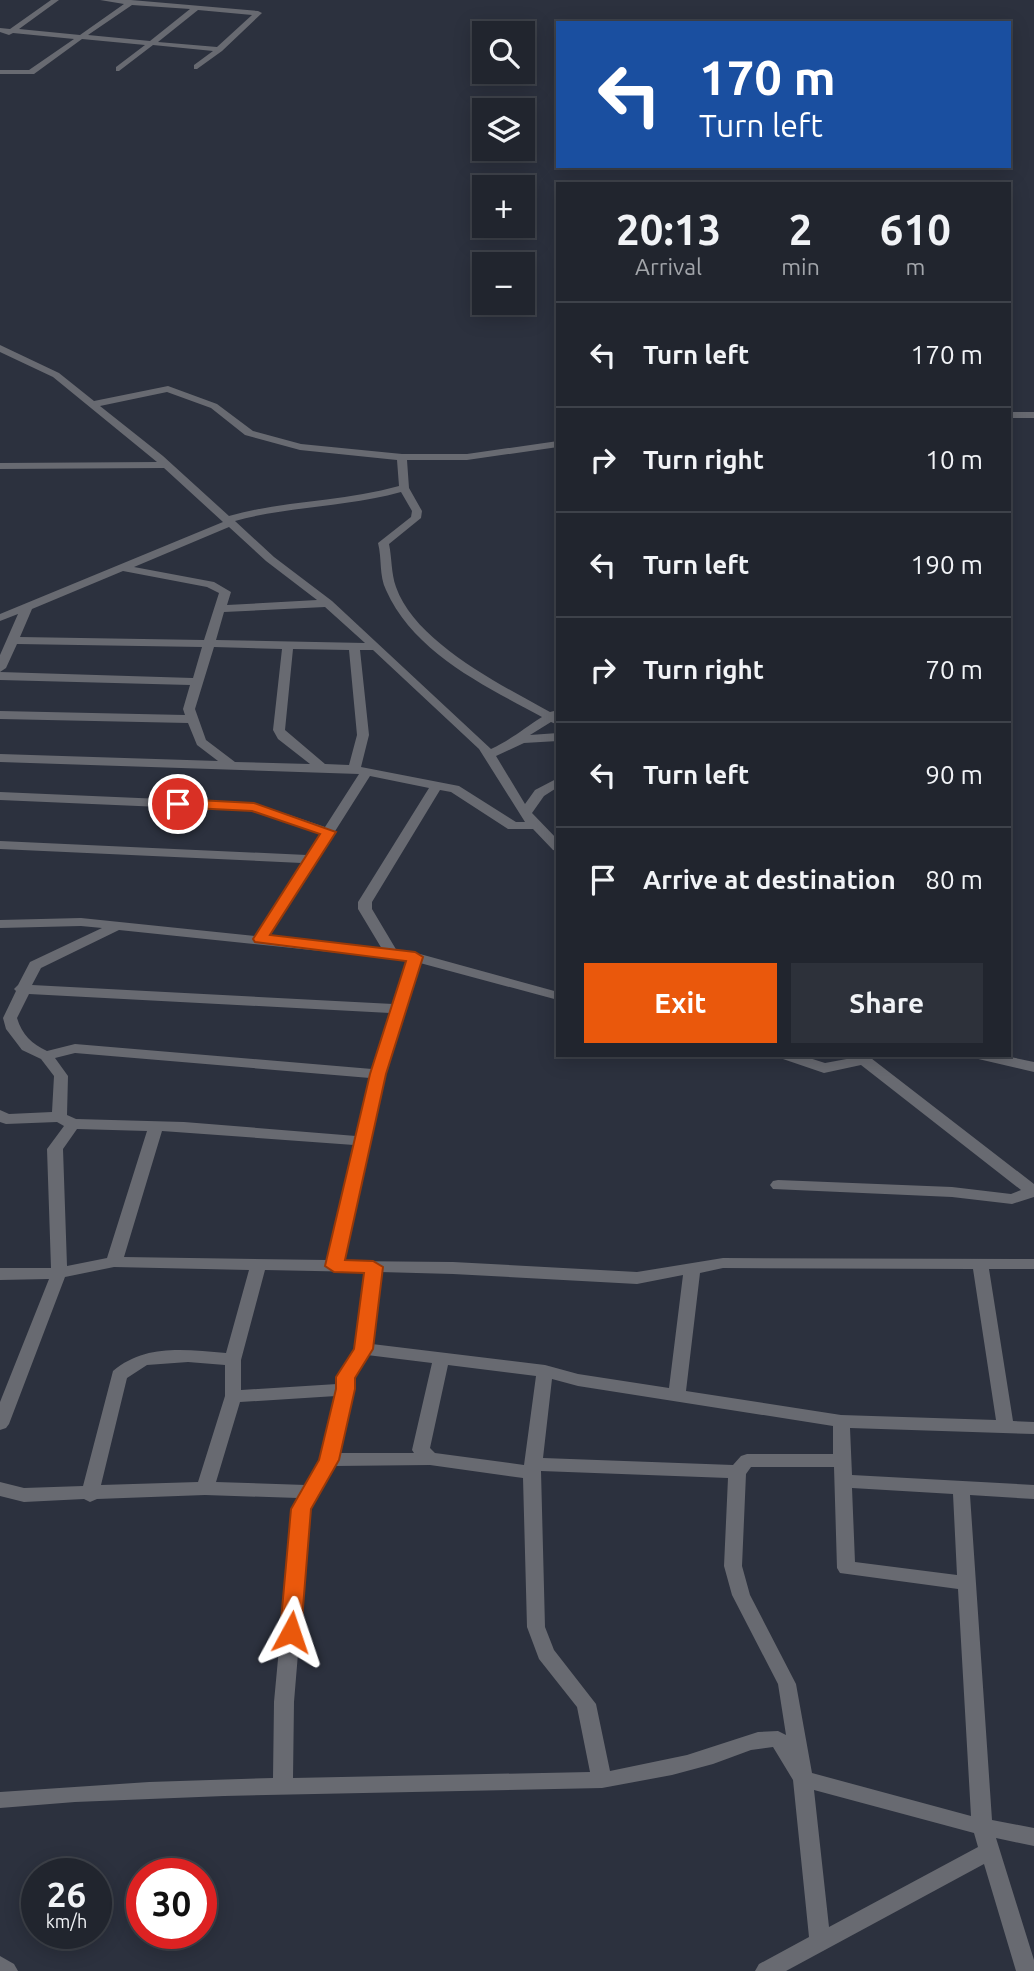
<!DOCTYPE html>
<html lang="en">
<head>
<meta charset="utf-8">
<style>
	:root { --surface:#21252e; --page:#2d313a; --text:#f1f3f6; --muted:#a2a5aa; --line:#3e424a; --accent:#ea580c }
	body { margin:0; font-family:Ubuntu,sans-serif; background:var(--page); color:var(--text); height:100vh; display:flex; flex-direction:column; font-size:26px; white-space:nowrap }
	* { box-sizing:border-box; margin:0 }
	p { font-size:23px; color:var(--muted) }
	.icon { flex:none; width:38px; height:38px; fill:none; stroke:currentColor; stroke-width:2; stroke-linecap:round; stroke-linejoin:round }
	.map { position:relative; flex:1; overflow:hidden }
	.side { position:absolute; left:556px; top:182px; width:455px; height:875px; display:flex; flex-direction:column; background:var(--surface); border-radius:0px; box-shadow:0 4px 18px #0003,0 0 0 2px var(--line) }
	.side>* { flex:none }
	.top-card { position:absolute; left:556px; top:21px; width:455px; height:147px; border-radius:0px; box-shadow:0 4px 18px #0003,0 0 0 2px var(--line); background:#1a4fa0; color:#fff; overflow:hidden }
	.controls { position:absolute; left:472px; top:21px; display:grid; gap:14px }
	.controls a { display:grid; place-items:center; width:63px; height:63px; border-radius:0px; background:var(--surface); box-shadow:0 4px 18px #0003,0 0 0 2px var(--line); font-size:35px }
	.speed { position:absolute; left:21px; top:1858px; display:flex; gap:14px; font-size:35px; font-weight:700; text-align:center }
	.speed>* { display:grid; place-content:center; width:91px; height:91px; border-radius:50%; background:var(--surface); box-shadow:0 4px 18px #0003,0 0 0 2px var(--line); line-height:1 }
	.speed small { font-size:18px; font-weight:400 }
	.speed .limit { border:10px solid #d22; background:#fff; color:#111 }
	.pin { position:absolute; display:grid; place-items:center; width:60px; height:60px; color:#fff; margin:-30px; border:4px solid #fff; border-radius:50%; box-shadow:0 2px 7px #0007 }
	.me { position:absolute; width:77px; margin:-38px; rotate:5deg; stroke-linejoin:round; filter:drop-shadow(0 0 5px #0008) }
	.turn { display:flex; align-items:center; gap:24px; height:147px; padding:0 28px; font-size:32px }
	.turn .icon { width:91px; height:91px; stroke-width:2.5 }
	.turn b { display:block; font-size:49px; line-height:60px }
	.eta { display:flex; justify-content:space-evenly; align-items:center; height:119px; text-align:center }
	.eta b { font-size:42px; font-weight:700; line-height:49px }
	.action { display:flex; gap:14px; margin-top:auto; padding:14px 28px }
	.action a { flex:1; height:80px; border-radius:0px; background:var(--accent); color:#fff; font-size:28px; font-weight:700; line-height:80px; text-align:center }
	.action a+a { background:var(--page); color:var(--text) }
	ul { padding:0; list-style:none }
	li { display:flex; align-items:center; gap:21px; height:105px; padding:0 28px; border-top:2px solid var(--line) }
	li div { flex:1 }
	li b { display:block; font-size:26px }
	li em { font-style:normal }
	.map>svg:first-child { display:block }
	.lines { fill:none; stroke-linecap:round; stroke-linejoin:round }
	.minor { fill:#686a71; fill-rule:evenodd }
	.route { fill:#ea580c; stroke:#983908; stroke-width:2 }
</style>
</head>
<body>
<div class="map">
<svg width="1034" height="1971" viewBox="0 0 1034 1971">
	<rect width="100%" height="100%" fill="#2c313e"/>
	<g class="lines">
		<!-- minor -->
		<g class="minor">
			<path d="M51,0H59L19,29L80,35L124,4L100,0H131L258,11L262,13L222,51L197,69H194V65L213,51L153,45L119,71H116V67L145,45L82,39L34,74H0V70H29L74,39L13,33L9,35L0,32V28L10,29ZM132,5L190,9L150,41L88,35ZM198,10L252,15L217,47L158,42Z"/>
			<path d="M0,345L59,373L94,401L168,386L217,404L253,431L301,444L402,454H467L558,441V447L467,460H407L409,488L422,511L421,518L389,544C392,558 391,573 396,587C415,642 501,685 550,712L558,710V725L551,722L530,735L558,733V741L524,743L496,756L525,804L535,790L558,778V787L544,796L532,813L558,840V851L553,850L533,829H508L451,792L440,790L372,902V909L397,951L420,954L558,992V1000L420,963L385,1074L343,1261L453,1262L637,1272L723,1258L1034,1259V1269H989L1013,1421L1034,1422V1434L850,1428L852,1475L1034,1485V1499L970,1495L992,1820L1034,1828V1846L996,1838L1034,1960V1971H1016L984,1864L786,1971H755L759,1964L809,1937L793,1780L773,1747L751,1750L713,1764L672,1775L602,1788L224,1796L75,1802L0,1808V1792L149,1782L273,1778L274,1702L292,1509L298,1498L205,1495L97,1499L90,1502L84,1499L24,1502L0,1496V1482L24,1488L83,1486L113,1371C146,1343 187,1350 226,1353L249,1270L114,1267L65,1277L9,1424L6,1428L0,1430V1402L49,1279L0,1280V1268H51L47,1149L64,1126L57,1122L6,1124L0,1122V1110L9,1114L52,1112L54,1076L41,1059L22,1050L6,1029L3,1018L16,991L14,989L18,985L30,962L102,928L81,926L0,928V920L81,918L255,936L302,863L0,849V841L307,855L321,834L253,811L0,800V792L254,803L325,827L359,774L0,762V754L218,761L197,745L188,723L0,719V711L185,715L183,709L190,685L0,680V672L193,678L202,647L17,644L6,668L0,672V655L18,614L0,621V614L223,522L164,468L0,469V463L157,462L53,377L0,352ZM167,392L211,408L245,435L300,450L397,460L399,486C343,502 284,500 229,516L163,456L100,406ZM401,492L412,511L411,517L378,543C382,558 379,576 386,590C414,653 485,686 542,717C523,729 512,739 491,749L332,601L274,557L235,521C289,506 347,507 401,492ZM229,527L266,561L317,600L227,605L231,592L214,582L134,567ZM123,571L207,587L219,593L204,640L20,637L32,609ZM325,607L365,643L216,640L224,612ZM214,647L282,649L273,730L278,739L310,764L235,762L206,740L195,709ZM293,649L349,650L357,735L349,765L325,764L285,730ZM360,650H373L479,749L525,822H516L459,786L361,767L369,735ZM370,776L429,788L358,902V909L382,949L268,937ZM119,930L407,960L393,1004L32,985L41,968ZM29,994L390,1013L372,1069L75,1044L47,1051C32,1044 22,1035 17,1018ZM75,1053L370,1078L356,1136L184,1122L76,1119L67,1115L68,1076L55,1058ZM77,1129L147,1131L107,1258L67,1266L63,1149ZM162,1131L354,1145L327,1260L124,1257ZM723,1268L973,1269L996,1420L841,1415L686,1391L700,1273ZM265,1270L364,1272L355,1349L337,1378V1384L241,1390V1360ZM380,1272L453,1274L637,1284L683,1275L669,1388L578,1374L545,1365L372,1344ZM367,1355L432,1363L412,1450L414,1453H339L354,1389L353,1378ZM188,1362L225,1365V1396L198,1482L101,1485L127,1378L147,1365ZM448,1365L536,1376L524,1465L435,1453L430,1448ZM552,1379L578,1386L833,1426V1454H747L741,1456L733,1465L543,1458ZM336,1396L320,1460L306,1485L216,1482L240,1402ZM430,1465L523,1478L527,1627L539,1659L577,1707L590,1772L293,1778L294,1702L310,1509L334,1466ZM751,1467H834L837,1568L840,1573L958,1589L971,1816L812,1773L796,1684L750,1595L742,1566L746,1474ZM541,1471L728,1478L724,1566L732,1595L778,1684L786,1735L778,1731L758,1732L687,1755L610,1771L596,1704L554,1650L545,1627ZM852,1488L953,1494L957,1575L855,1562ZM814,1790L974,1833L978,1847L829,1927Z"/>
			<rect x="1010" y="412" width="24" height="6"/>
			<polygon points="778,1055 800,1055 825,1063 852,1058 850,1055 867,1055 1034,1184 1034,1197 1012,1204 952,1197 773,1189 770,1185 773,1181 778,1180 952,1187 1011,1194 1021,1190 861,1065 824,1073 780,1058"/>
			<polygon points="972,1055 1001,1055 1034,1062 1034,1072 974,1058"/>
			<polygon points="0,1956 14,1964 18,1971 0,1971"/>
		</g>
	</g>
	<!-- route -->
	<polygon class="route" points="178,799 254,803 336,832 270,935 415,952 423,957 386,1074 345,1260 373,1261 383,1267 373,1349 355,1378 355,1389 339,1460 311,1509 301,1632 298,1638 291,1640 283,1638 280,1632 291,1509 319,1460 336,1389 336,1377 354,1349 364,1273 334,1272 325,1266 370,1074 406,961 255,942 253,939 320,834 252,811 173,807 173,801"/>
</svg>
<div class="controls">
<a><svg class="icon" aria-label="search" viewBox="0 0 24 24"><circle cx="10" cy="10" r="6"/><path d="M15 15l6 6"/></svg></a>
<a><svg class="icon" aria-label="layers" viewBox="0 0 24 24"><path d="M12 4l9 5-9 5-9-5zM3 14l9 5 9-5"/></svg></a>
<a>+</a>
<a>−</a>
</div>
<div class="speed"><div>26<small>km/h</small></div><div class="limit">30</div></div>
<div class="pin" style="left:178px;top:804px;background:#d93025"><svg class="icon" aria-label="arrive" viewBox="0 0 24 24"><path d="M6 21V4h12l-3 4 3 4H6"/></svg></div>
<svg class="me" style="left:291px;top:1632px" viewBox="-20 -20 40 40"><path d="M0-17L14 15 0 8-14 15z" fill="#ea580c" stroke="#fff" stroke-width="4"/></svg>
<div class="top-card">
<div class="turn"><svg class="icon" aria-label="left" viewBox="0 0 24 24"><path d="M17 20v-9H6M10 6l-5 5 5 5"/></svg><div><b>170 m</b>Turn left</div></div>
</div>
<section class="side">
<div class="eta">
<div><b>20:13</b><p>Arrival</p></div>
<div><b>2</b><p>min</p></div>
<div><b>610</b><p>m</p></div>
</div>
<ul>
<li><svg class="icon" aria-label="left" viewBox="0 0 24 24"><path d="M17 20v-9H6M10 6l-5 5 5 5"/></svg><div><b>Turn left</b></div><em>170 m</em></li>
<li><svg class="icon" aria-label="right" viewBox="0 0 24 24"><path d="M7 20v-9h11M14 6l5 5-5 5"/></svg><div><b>Turn right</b></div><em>10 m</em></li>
<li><svg class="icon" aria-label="left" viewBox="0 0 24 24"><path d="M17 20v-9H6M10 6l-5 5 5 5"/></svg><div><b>Turn left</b></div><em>190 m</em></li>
<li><svg class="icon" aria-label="right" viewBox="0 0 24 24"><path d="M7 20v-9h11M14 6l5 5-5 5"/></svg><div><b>Turn right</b></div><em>70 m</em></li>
<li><svg class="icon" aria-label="left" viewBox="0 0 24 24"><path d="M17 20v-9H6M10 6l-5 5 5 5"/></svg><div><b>Turn left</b></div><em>90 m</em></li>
<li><svg class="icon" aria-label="arrive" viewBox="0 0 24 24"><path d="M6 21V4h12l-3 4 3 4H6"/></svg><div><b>Arrive at destination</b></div><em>80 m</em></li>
</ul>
<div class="action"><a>Exit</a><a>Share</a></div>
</section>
</div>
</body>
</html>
